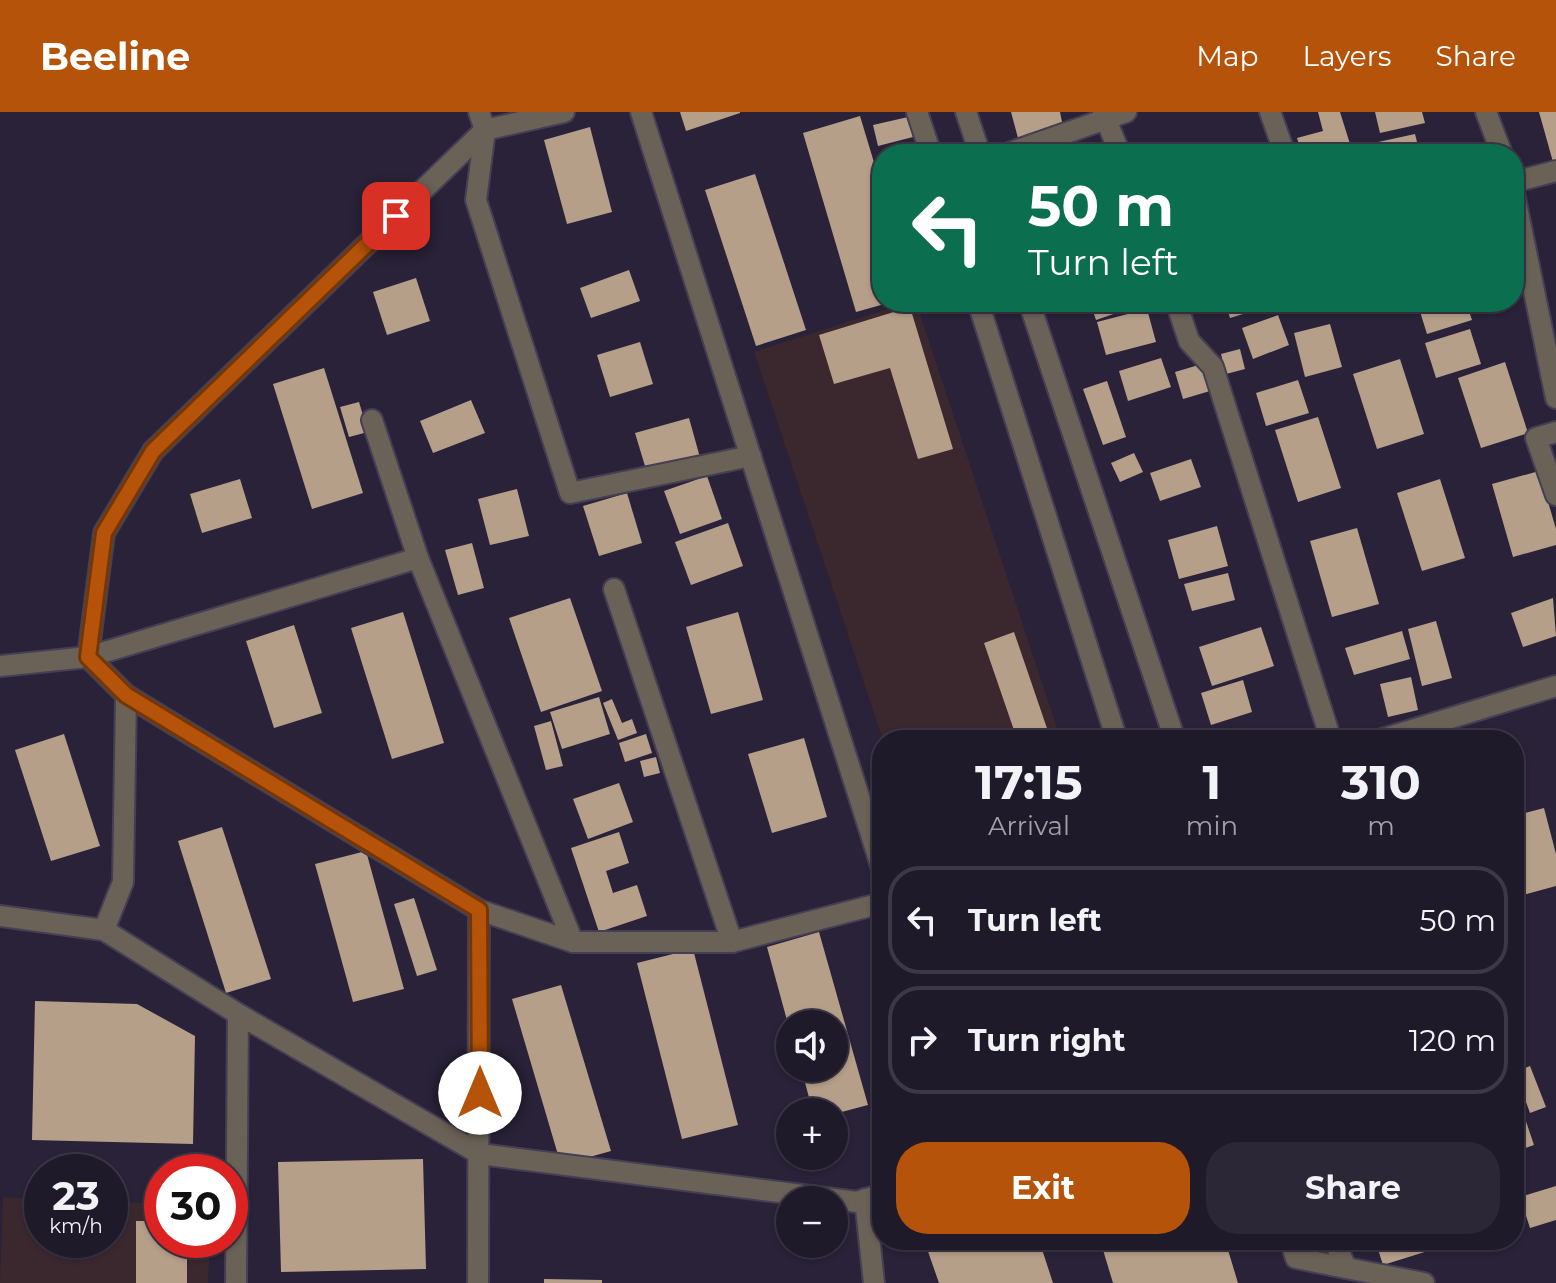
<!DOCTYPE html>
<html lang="en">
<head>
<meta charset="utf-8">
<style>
	:root { --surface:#1f1a2a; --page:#2c2736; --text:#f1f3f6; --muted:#a1a1a8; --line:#3c3847; --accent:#b45309 }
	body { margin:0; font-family:Montserrat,sans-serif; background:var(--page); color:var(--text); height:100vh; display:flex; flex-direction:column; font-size:30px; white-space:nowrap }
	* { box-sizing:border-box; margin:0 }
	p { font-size:26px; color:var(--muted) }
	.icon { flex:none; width:44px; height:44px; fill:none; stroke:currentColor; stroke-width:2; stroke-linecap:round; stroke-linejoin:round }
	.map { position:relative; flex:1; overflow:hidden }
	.details { position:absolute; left:872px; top:618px; width:652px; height:520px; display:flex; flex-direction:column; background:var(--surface); border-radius:32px; box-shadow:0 2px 6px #0004,0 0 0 2px var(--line) }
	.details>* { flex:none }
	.guide { position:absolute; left:872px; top:32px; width:652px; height:168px; border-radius:32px; box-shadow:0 2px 6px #0004,0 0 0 2px var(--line); background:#0b6e4f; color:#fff; overflow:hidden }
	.fabs { position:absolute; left:776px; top:898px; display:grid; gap:16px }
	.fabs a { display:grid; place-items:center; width:72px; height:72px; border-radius:50%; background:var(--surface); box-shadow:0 2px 6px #0004,0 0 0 2px var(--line); font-size:40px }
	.speed { position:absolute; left:24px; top:1042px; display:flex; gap:16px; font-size:40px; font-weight:700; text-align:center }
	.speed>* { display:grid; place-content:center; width:104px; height:104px; border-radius:50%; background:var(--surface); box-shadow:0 2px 6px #0004,0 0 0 2px var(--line); line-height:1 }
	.speed small { font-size:20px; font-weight:400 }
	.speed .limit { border:12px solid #d22; background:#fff; color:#111 }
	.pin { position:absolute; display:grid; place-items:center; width:68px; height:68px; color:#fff; margin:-34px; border-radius:16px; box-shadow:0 4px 12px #0006 }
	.me { position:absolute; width:88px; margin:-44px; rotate:0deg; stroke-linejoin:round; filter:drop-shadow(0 0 6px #0008) }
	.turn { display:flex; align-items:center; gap:28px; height:168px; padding:0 24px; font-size:36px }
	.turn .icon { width:104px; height:104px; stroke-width:2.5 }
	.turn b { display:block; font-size:56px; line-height:68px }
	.eta { display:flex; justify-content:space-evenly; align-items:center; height:136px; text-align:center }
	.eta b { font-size:48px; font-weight:700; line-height:56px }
	.button { display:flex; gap:16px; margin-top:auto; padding:16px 24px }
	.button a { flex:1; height:92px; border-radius:32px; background:var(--accent); color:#fff; font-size:32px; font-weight:700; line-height:92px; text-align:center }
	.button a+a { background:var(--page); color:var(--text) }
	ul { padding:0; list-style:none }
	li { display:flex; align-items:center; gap:24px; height:108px; margin:0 16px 12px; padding:0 8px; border:4px solid var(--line); border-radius:32px }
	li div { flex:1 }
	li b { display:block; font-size:30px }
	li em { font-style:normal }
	header { display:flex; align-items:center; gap:48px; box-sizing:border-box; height:112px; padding:0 40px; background:var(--accent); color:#fff }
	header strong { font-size:38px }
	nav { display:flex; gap:44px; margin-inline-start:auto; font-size:28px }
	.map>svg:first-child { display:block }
	.education { fill:#3b282e }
	.building { fill:#b69f89 }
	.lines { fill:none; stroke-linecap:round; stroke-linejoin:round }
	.minor-casing { stroke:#453f54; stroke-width:24 }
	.tertiary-casing { stroke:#453f54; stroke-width:24 }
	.minor { stroke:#6a6157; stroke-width:20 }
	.tertiary { stroke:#6a6157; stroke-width:20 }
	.route-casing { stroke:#753606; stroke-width:20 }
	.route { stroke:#b45309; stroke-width:14 }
</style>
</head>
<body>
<header>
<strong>Beeline</strong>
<nav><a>Map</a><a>Layers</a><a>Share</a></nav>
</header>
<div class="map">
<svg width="1556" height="1171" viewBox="0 0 1556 1171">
	<rect width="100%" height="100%" fill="#292238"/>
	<!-- education -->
	<g class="education">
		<polygon points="909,190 916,190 1061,628 883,628 754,240"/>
		<polygon points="3,1085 42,1087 42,1128 110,1128 110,1089 162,1092 162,1128 210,1128 208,1171 0,1171"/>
	</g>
	<!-- building -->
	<g class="building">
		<polygon points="680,0 740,0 740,1 686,19"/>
		<polygon points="1011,0 1060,0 1063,15 1018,26"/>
		<polygon points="1318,0 1340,0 1350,32 1302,42 1297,26 1323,19"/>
		<polygon points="1375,0 1422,0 1425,11 1380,21"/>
		<polygon points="1539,0 1556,0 1556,49 1553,50"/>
		<polygon points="860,4 882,77 882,190 888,191 856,200 803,21"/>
		<polygon points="908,5 913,25 878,34 873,13"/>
		<polygon points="590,15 612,100 567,112 544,28"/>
		<polygon points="1415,22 1420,42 1371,42 1369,32"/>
		<polygon points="1244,30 1248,42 1208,42 1208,41"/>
		<polygon points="755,62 806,218 756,234 705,78"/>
		<polygon points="629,158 640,189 591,206 580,176"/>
		<polygon points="416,166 430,209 387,223 373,180"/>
		<polygon points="1090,190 1146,190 1146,191 1096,208"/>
		<polygon points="1225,190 1279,190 1279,191 1230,206"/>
		<polygon points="1417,190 1466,190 1472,208 1427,222"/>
		<polygon points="910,195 953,337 918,347 890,256 834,272 819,223"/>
		<polygon points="1147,197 1156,230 1106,243 1097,210"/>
		<polygon points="1278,203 1289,233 1253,247 1242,216"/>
		<polygon points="1330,212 1342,255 1305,265 1294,221"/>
		<polygon points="1470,217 1481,252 1436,266 1425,231"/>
		<polygon points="640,230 653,272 610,285 597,243"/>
		<polygon points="1240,237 1245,257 1226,262 1221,242"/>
		<polygon points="1161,246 1171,275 1128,289 1119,259"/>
		<polygon points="1400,247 1424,322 1377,337 1353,262"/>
		<polygon points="1505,250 1528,321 1481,336 1458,266"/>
		<polygon points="1202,252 1210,279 1183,287 1175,260"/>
		<polygon points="324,256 363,381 312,397 273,272"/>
		<polygon points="1298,268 1309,301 1266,314 1256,281"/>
		<polygon points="1107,269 1126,325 1103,333 1083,277"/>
		<polygon points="471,288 485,321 433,341 420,309"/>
		<polygon points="359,290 368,320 349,325 340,295"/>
		<polygon points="1318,305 1341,376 1298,390 1275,318"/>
		<polygon points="689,306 701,349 648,364 635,321"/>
		<polygon points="1134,341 1143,360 1120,370 1111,351"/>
		<polygon points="1191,347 1201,375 1160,389 1150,361"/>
		<polygon points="1539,359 1556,417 1556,433 1513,445 1492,372"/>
		<polygon points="707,364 722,407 680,422 664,379"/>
		<polygon points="240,367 252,406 202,421 190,382"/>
		<polygon points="1440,367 1465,446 1422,459 1397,381"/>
		<polygon points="517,377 529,424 490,433 478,387"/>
		<polygon points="627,381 642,431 599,444 583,394"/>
		<polygon points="728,411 743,454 691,473 675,430"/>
		<polygon points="1217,414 1228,454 1179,467 1168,428"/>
		<polygon points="1357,416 1379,492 1332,505 1310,429"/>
		<polygon points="472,431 484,476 458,483 445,438"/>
		<polygon points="1228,461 1235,488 1192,499 1184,472"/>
		<polygon points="570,486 602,579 541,600 509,506"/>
		<polygon points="1553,486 1556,524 1523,535 1511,501"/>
		<polygon points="403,500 444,631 392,647 351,516"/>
		<polygon points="738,500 763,588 711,602 686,515"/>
		<polygon points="1436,509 1452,566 1422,574 1408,517"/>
		<polygon points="294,513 322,601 274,616 246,529"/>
		<polygon points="1261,515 1274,554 1212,574 1199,535"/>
		<polygon points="1402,519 1410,547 1354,563 1345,536"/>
		<polygon points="1014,520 1051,628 1005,628 1016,624 984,531"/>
		<polygon points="1411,565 1418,598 1388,605 1380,572"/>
		<polygon points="1243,568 1252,600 1211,613 1201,581"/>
		<polygon points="599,585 610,622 562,637 550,600"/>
		<polygon points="612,587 622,611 632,607 637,621 618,628 603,591"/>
		<polygon points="551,609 563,654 546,658 534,614"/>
		<polygon points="64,622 100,734 51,749 15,638"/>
		<polygon points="646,622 652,641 625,650 619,631"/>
		<polygon points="804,626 827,705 772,721 748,642"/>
		<polygon points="656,645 660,661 644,665 640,649"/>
		<polygon points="619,671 633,710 588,727 573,687"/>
		<polygon points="1544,696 1556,742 1556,774 1519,784 1514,767 1514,704"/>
		<polygon points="222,715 271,867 226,881 178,729"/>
		<polygon points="619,720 629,751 606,759 613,781 637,773 647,804 599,820 571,736"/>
		<polygon points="366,739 404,877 353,890 315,752"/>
		<polygon points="414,786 437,858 417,864 394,792"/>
		<polygon points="819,820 868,993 834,1002 813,1000 801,956 834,956 834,912 788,912 767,835"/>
		<polygon points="693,837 738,1013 682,1027 637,851"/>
		<polygon points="561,873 611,1039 561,1053 512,887"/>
		<polygon points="35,889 137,892 195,924 193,1032 32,1028"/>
		<polygon points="1530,954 1546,995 1530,1001 1515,960"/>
		<polygon points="1514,974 1534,1033 1514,1040"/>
		<polygon points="423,1047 426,1157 281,1160 278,1050"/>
		<polygon points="1556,1074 1556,1108 1530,1116 1520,1085"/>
		<polygon points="136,1109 162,1109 162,1128 187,1128 187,1171 136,1171"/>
		<polygon points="924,1128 1039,1128 1053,1171 939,1171"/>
		<polygon points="1100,1128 1225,1128 1238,1171 1113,1171"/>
		<polygon points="1375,1128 1460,1128 1460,1129 1383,1153"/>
		<polygon points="544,1167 602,1168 602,1171 544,1171"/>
	</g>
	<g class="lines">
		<defs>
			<g id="minor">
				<polyline points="479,0 485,18 476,88 570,381 751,344"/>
				<polyline points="564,0 485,18 153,339 104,421 88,545 126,583 479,798 573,830 732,830 882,791"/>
				<polyline points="641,0 882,757"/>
				<polyline points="1103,0 1120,42"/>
				<polyline points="1270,0 1285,42"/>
				<polyline points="1486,0 1502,42"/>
				<polyline points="1006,42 1126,0"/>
				<polyline points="1514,70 1556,59"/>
				<polyline points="1514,81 1556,286"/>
				<polyline points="1176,190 1189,229 1213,255 1331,628"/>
				<polyline points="372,308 418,446 573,830"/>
				<polyline points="1556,320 1536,326 1556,383"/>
				<polyline points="614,477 732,830"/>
				<polyline points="0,554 88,545 418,446"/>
				<polyline points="1379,628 1556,574"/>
				<polyline points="0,804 104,818 238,902 480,1042 857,1090 882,1082"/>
				<polyline points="104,818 123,770 126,583"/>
				<polyline points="865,1087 874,1171"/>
				<polyline points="236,1171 238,902"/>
				<polyline points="478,1171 479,798"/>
			</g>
			<g id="tertiary">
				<polyline points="917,0 931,42"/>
				<polyline points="966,0 980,42"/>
				<polyline points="978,190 1117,628"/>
				<polyline points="1029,190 1175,628"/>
				<polyline points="1290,1128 1296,1146 1346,1156 1334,1128"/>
				<polyline points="1346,1156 1424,1171"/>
			</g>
		</defs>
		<!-- minor casing -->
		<use href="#minor" class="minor-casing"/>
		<!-- tertiary casing -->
		<use href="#tertiary" class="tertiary-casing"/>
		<!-- minor -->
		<use href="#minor" class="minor"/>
		<!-- tertiary -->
		<use href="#tertiary" class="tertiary"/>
	</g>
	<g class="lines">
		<defs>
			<polyline id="route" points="396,104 153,339 104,421 88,545 126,583 479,798 480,981"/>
		</defs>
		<!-- route casing -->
		<use href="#route" class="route-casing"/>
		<!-- route -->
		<use href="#route" class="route"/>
	</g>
</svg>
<div class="fabs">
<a><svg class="icon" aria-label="sound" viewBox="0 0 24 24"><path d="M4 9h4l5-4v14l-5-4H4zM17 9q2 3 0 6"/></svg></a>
<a>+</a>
<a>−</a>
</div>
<div class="speed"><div>23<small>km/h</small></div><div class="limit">30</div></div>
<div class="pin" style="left:396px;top:104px;background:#d93025"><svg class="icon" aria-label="arrive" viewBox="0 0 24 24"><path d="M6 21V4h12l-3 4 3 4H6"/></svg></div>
<svg class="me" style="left:480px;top:981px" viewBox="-20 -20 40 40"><circle r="19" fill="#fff"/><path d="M0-13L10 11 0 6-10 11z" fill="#b45309"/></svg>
<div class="guide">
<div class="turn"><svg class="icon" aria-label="left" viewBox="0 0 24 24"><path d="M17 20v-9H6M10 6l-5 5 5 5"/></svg><div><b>50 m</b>Turn left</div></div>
</div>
<section class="details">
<div class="eta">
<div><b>17:15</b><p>Arrival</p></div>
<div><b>1</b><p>min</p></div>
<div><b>310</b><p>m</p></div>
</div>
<ul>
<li><svg class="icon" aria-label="left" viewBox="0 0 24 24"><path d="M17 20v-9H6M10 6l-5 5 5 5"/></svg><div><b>Turn left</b></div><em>50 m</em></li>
<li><svg class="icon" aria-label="right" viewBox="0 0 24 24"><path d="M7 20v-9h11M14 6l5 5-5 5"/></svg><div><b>Turn right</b></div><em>120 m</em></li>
</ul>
<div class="button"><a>Exit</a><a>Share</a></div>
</section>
</div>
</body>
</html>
